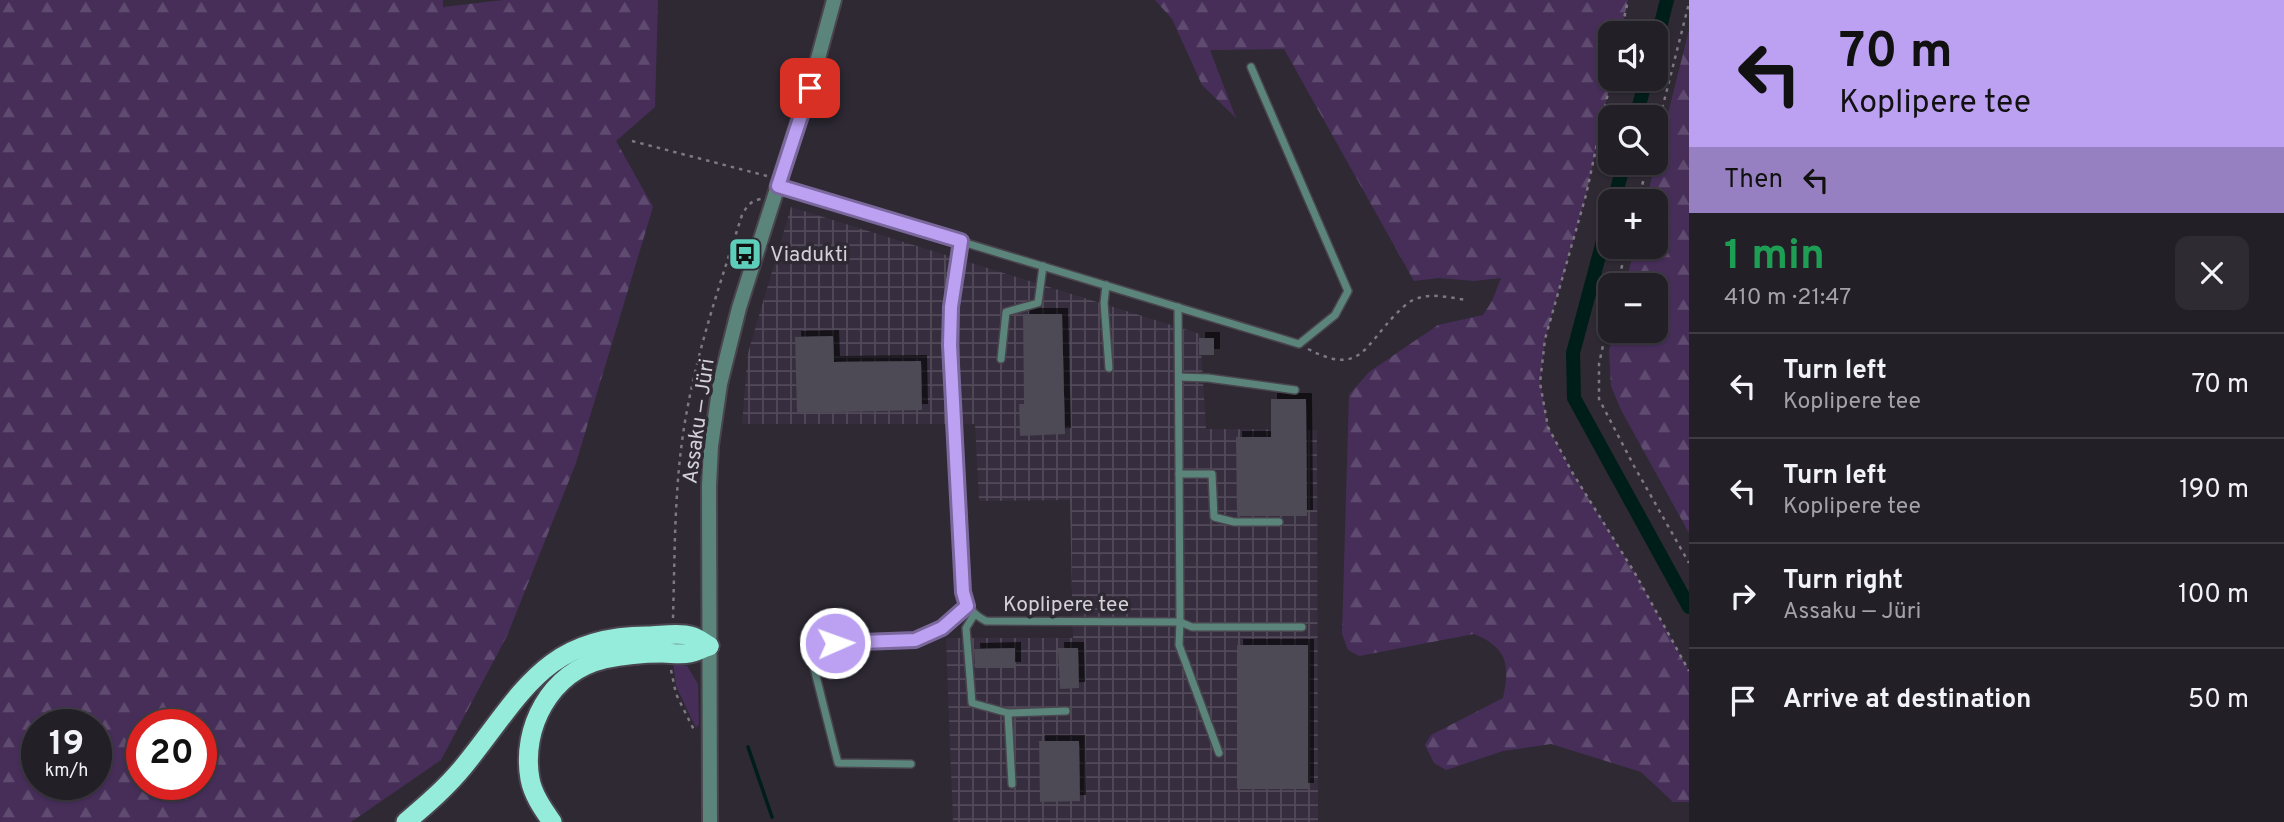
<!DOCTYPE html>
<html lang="en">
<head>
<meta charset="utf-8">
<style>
	:root { --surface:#221f26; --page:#2e2c32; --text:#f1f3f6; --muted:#a2a2a7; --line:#3f3d43 }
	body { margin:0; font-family:Overpass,sans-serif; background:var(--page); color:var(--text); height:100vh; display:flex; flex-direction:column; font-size:26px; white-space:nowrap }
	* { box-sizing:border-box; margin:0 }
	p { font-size:23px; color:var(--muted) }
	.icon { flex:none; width:38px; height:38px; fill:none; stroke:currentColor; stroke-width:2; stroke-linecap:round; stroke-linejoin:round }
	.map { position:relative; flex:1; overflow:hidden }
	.side { display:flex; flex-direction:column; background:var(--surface); width:595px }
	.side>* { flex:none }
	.hud { background:#bca0f2; color:#111; overflow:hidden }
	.tools { position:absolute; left:1598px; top:21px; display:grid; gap:14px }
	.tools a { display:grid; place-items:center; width:70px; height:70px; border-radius:14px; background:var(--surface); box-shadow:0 2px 5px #0004,0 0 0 2px var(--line); font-size:35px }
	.speed { position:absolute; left:21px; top:709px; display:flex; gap:14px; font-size:35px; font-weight:700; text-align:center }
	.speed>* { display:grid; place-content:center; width:91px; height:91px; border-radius:50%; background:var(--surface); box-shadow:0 2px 5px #0004,0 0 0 2px var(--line); line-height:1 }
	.speed small { font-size:18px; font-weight:400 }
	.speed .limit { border:10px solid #d22; background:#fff; color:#111 }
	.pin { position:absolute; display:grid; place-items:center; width:60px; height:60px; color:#fff; margin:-30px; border-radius:14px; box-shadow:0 4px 10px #0006 }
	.me { position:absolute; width:77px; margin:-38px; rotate:88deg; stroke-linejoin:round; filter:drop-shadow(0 0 5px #0008) }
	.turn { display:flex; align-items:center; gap:24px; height:147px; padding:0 35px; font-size:32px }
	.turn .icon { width:91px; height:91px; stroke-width:2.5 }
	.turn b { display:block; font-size:49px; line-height:60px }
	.then { display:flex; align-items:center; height:66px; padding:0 35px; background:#0003; gap:14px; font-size:26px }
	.round { display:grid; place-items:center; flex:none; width:74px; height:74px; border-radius:14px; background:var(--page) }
	.head { display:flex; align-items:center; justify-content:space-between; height:119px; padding:0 35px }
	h1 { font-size:42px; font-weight:700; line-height:52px; color:#1e9e55 }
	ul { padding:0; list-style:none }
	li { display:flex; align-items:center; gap:21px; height:105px; padding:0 35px; border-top:2px solid var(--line) }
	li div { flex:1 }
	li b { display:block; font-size:26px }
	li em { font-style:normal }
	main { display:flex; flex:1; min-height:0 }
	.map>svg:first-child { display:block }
	.industrial { fill:url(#industrial-grid) }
	.grass { fill:#462e59 }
	.forest { fill:url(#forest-firs); fill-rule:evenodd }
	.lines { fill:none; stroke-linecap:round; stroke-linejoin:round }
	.stream { stroke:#001e19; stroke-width:3.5 }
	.canal { stroke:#001e19; stroke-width:14 }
	.building { fill:#4e4854; filter:url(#shadow) }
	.service-casing { stroke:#49444d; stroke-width:10 }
	.tertiary-casing { stroke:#49444d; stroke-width:18 }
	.trunk-casing { stroke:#49444d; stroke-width:23 }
	.path { stroke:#7d7881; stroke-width:2.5; stroke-dasharray:3.5 5; stroke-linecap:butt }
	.service { stroke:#5b847b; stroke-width:7 }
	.tertiary { stroke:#5b847b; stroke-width:14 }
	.trunk { stroke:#96ecda; stroke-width:19 }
	.route-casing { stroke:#7a689d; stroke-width:18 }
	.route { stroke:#bca0f2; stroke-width:12 }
	.labels { text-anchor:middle; stroke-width:7; stroke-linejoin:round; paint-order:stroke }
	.poi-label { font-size:21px; fill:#d4d0d7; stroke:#2e2933; text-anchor:start }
	.street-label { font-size:21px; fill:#d4d0d7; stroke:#2e2933 }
</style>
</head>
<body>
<main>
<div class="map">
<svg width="1689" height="822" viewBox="0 0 1689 822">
	<defs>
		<pattern id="industrial-grid" width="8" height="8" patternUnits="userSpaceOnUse" patternTransform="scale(1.75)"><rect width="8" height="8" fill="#362d3e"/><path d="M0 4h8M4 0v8" fill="none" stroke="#524a59"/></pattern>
		<pattern id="forest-firs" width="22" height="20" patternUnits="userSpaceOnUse" patternTransform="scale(1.75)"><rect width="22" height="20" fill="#462e59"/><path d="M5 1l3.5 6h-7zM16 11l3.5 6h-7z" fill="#604b70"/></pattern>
		<filter id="shadow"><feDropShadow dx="6" dy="-6" stdDeviation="0" flood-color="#0009"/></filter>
	</defs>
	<rect width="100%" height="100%" fill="#2e2933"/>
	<!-- industrial -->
	<polygon class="industrial" points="791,207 1200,334 1206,429 1317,430 1318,822 953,822 946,638 1073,638 1070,500 979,501 975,424 742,424 748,353"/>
	<!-- grass -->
	<polygon class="grass" points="673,662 687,666 698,684 699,724 696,728 676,686"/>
	<!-- forest -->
	<g class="forest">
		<path d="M0,0H443V7L503,0H658L655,107L616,141L653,207L576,463L507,636L441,760L351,822H0ZM37,724H96V784H37ZM142,724H201V784H142Z"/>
		<path d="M1155,0H1628L1621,33H1610L1611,79L1586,195L1545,339L1540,383L1548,427L1572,472L1636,575L1689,671V802H1673L1641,772L1551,744L1503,751L1446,770L1434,763L1425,745L1431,735L1503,698C1510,665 1508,648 1474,634L1359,656L1348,650L1342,634L1349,395L1369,372L1438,325L1483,315L1492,301L1501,278L1474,281L1439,278L1414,281L1284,49L1210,50L1236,118L1202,85L1172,19Z"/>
		<polygon points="1689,30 1689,533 1621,410 1611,386 1609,351 1614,331 1656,331 1656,285 1625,285 1635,247 1656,247 1656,201 1646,201"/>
	</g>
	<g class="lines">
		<!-- stream -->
		<polyline class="stream" points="748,747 772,817"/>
		<!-- canal -->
		<g class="canal">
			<polyline points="1656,43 1667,0"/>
			<polyline points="1636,117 1646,79"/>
			<polyline points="1614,201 1624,163"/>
			<polyline points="1610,215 1573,353 1574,398 1689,607"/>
		</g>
	</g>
	<!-- building -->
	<g class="building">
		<polygon points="1023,314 1062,314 1065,434 1020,436 1019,404 1024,404"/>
		<polygon points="833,336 834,362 921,361 922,410 797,413 795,337"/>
		<rect x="1199" y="338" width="15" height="17"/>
		<polygon points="1271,399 1306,399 1307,516 1237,516 1236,437 1271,437"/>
		<rect x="1237" y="645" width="71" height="144"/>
		<polygon points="1015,648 1015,668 975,668 974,649"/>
		<polygon points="1058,648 1078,648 1079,688 1060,689"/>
		<polygon points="1039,741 1079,741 1080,801 1040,802"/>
	</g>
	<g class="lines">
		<defs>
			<g id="service">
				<polyline points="778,186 1299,344 1335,315 1348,291 1251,67"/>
				<path d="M961,241L951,307L950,345L963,592C968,607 972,614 986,621L1180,622L1178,307"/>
				<polyline points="1106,285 1104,303 1109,368"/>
				<polyline points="1001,359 1006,312 1038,303 1043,266"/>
				<polyline points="1179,377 1208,378 1295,390"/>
				<polyline points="1179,474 1212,474 1214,517 1234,522 1279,522"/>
				<polyline points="974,615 966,628 972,703 1008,713 1012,784"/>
				<polyline points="1008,713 1066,711"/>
				<polyline points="1219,753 1179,645 1180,622 1192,627 1302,627"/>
				<polyline points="911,764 838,763 808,644 915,640 942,628 967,606"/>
			</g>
			<polyline id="tertiary" points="710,822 709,486 711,446 720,384 739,308 816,66 834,0"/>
			<g id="trunk">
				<path d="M406,822C426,805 447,787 464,766C521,696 544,636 647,636C660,636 678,632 691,636C697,637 704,643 709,646"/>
				<path d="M552,822C543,809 533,795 530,779C521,728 550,672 604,659C623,655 643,653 662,653C671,653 681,655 689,653C696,652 703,648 709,646"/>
			</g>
		</defs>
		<!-- service casing -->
		<use href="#service" class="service-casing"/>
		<!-- tertiary casing -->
		<use href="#tertiary" class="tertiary-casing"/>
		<!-- trunk casing -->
		<use href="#trunk" class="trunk-casing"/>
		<!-- path -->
		<g class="path">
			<polyline points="1621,33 1628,0"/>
			<polyline points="1611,79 1586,195 1545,339 1540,383 1548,427 1572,472 1636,575 1689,671"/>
			<polyline points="1656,133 1689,3"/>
			<polyline points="632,141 767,176"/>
			<polyline points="1638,201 1648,163"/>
			<polyline points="1617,285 1627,247"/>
			<polyline points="1610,313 1599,364 1599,399 1634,466 1689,563"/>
			<path d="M1308,349C1360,376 1363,348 1396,314C1402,308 1410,300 1418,298C1433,293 1452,298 1467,300"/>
			<path d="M673,618C675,551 674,482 686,416C698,347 721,281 742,215C747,206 750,201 761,199"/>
			<polyline points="671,670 676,694 695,732"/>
		</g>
		<!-- service -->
		<use href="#service" class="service"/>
		<!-- tertiary -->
		<use href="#tertiary" class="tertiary"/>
		<!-- trunk -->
		<use href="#trunk" class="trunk"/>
	</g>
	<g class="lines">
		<defs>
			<polyline id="route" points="810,88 778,186 961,241 951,307 950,345 963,592 967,606 942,628 915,640 835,643"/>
		</defs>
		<!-- route casing -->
		<use href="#route" class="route-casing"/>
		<!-- route -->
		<use href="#route" class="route"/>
	</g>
	<!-- icons -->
	<defs>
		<symbol id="bus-square" viewBox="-11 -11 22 22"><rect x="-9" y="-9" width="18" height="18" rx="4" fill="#5cceba" stroke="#2e2933"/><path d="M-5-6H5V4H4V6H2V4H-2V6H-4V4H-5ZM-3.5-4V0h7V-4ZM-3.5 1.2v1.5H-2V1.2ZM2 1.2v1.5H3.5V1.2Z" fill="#111"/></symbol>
	</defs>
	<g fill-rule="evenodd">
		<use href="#bus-square" x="726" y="235" width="38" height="38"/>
	</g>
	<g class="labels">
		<!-- poi labels -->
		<g class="poi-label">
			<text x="770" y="261">Viadukti</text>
		</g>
		<!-- street labels -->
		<g class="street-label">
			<text transform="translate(698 421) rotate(-82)" y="7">Assaku — Jüri</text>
			<text x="1066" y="611">Koplipere tee</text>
		</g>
	</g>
</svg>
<div class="tools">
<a><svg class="icon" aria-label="sound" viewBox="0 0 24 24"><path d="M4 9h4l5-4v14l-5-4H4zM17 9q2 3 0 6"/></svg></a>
<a><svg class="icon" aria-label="search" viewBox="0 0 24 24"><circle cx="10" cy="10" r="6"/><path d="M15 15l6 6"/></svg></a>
<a>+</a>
<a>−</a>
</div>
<div class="speed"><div>19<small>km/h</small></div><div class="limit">20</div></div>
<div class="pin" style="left:810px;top:88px;background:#d93025"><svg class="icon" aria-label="arrive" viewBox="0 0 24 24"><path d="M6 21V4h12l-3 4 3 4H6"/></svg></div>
<svg class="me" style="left:835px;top:643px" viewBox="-20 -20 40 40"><circle r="17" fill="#bca0f2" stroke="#fff" stroke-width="3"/><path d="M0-11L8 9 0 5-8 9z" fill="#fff"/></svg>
</div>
<section class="side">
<div class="hud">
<div class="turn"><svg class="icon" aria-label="left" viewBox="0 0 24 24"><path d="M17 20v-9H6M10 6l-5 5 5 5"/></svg><div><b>70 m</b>Koplipere tee</div></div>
<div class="then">Then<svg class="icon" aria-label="left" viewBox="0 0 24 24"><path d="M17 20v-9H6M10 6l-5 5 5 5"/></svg></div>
</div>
<div class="head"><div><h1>1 min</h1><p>410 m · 21:47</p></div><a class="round"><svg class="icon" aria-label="close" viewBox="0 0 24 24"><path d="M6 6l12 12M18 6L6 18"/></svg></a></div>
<ul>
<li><svg class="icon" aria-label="left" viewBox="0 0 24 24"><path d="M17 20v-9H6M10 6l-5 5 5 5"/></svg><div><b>Turn left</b><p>Koplipere tee</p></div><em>70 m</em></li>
<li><svg class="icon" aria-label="left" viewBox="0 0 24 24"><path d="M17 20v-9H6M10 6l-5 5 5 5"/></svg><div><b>Turn left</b><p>Koplipere tee</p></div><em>190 m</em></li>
<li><svg class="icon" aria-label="right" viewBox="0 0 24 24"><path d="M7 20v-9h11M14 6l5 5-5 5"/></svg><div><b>Turn right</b><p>Assaku — Jüri</p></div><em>100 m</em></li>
<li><svg class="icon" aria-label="arrive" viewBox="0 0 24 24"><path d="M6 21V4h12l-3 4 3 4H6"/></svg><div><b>Arrive at destination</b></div><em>50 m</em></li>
</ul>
</section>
</main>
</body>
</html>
